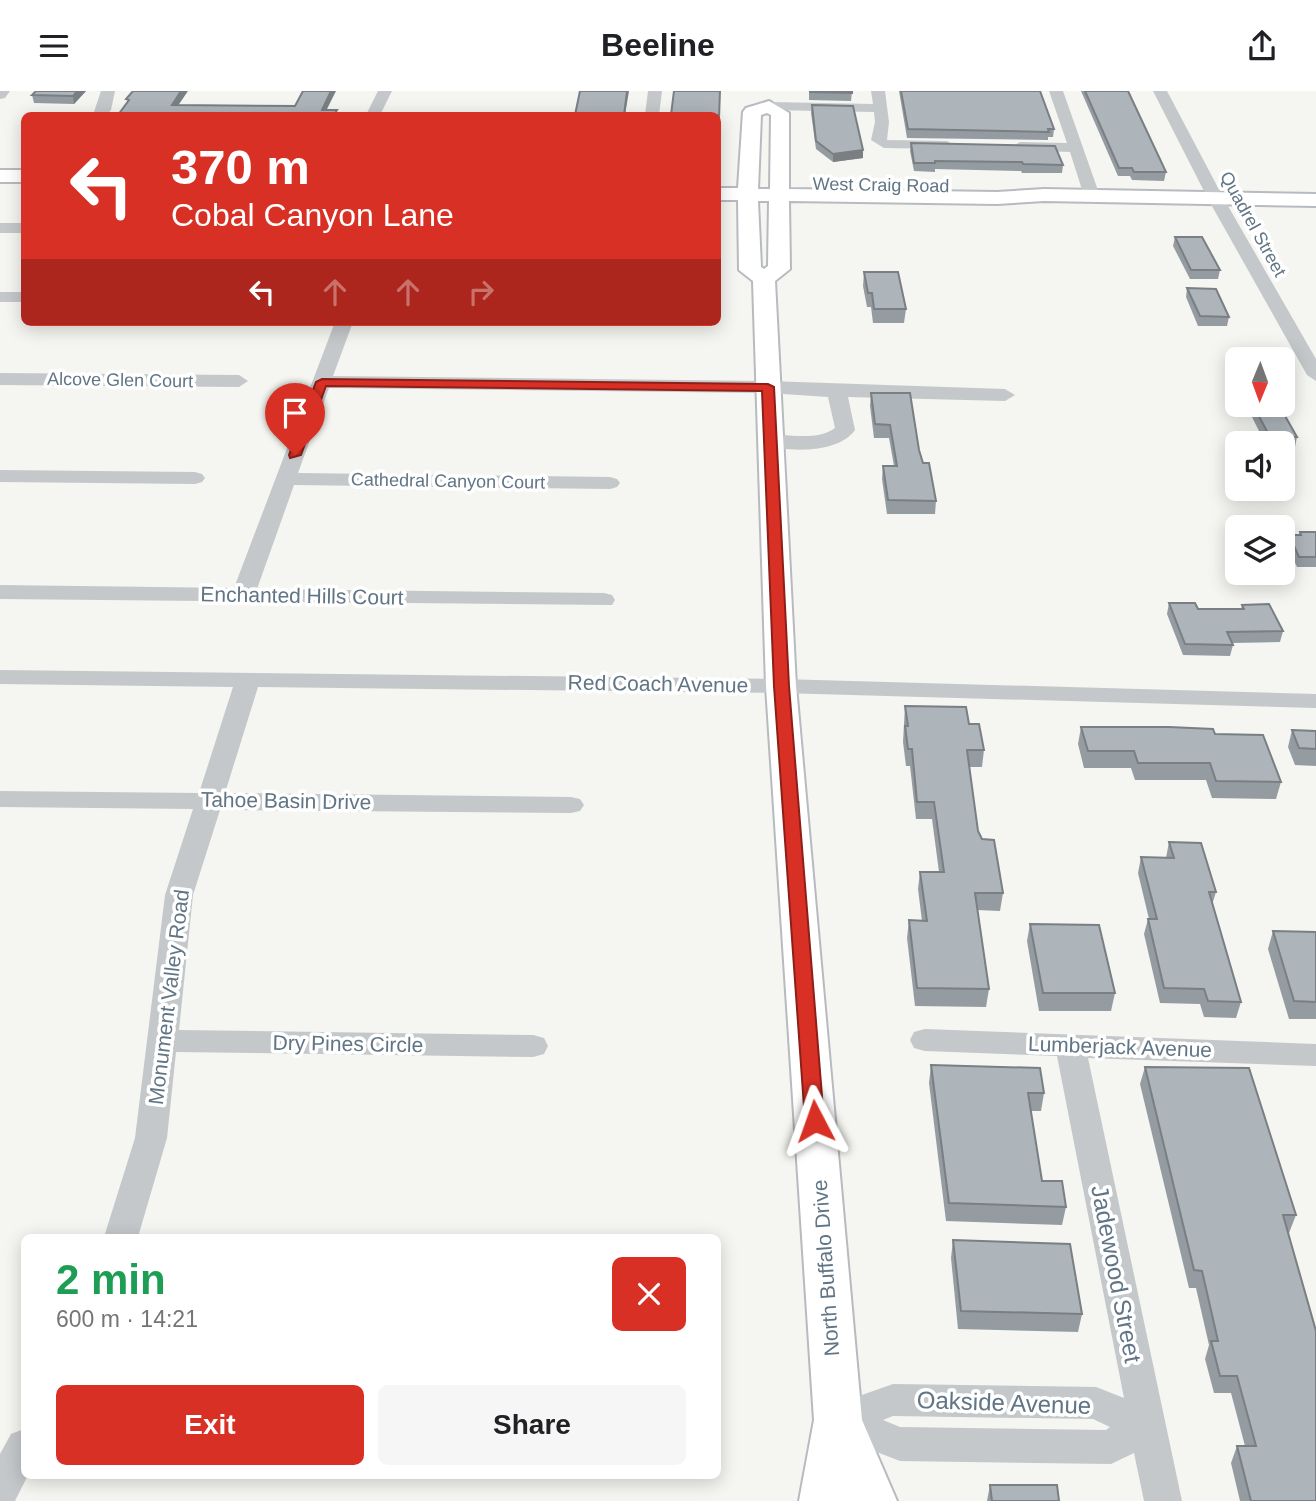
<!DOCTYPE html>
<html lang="en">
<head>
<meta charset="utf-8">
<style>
	:root { --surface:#fff; --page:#f6f6f6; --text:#202124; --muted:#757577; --accent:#d93025 }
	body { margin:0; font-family:Arial,sans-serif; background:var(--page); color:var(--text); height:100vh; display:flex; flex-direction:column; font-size:26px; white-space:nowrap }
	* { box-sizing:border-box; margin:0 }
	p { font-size:23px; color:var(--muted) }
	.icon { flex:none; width:38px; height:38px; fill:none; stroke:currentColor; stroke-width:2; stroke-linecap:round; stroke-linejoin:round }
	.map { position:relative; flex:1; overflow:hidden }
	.side { position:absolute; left:21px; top:1143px; width:700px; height:245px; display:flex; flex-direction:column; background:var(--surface); border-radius:10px; box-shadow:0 4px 18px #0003 }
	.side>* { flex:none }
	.top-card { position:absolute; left:21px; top:21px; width:700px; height:214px; border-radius:10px; box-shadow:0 4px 18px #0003; background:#d93025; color:#fff; overflow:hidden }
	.needle { width:46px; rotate:181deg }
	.controls { position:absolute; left:1225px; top:256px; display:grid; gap:14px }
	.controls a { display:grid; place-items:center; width:70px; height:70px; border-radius:10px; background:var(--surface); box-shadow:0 4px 18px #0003; font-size:35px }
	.pin { position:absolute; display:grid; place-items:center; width:60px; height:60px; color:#fff; margin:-72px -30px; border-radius:50% 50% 50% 0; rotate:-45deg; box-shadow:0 0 7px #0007 }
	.pin .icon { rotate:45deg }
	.me { position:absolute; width:77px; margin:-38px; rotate:356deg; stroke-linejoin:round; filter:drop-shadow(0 0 5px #0008) }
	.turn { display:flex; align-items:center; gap:24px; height:147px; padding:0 35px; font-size:32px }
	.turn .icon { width:91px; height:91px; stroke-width:2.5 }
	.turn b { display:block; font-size:49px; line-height:60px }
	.lanes { display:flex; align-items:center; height:66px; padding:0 35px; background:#0003; justify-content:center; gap:35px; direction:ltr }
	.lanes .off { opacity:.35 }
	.round { display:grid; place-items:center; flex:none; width:74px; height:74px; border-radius:10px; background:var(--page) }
	.head { display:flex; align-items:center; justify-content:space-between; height:119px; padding:0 35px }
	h1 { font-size:42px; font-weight:700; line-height:52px; color:#1e9e55 }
	.button { display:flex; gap:14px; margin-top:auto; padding:14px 35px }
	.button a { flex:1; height:80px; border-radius:10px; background:var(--accent); color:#fff; font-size:28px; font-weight:700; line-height:80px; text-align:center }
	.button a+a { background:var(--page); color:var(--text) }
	header { display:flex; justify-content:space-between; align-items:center; height:91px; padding:0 35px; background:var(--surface); font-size:32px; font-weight:700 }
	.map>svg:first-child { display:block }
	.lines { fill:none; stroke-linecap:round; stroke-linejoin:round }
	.major-casing { stroke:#b7bbbf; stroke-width:4 }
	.minor { fill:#c4c8cb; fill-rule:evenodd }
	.major { fill:#fff; fill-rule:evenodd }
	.wall { fill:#959ca1 }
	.shaded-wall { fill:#797f83 }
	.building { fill:#adb5bb; stroke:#797f83; stroke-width:2 }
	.route { fill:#d93025; stroke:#8d1f18; stroke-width:2 }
	.labels { text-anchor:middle; stroke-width:7; stroke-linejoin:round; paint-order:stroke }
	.far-street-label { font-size:18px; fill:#617585; stroke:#fff }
	.street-label { font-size:21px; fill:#617585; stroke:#fff }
	.near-street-label { font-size:24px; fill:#617585; stroke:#fff }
</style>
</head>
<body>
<header><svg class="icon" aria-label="menu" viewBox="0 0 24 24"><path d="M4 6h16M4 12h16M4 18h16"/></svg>Beeline<svg class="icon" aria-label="share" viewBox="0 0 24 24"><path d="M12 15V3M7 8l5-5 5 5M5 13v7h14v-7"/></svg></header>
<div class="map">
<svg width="1316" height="1410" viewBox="0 0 1316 1410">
	<rect width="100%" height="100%" fill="#f5f5f1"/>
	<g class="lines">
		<defs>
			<g id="major">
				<path d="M769,10L789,22V98L997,101L1044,98L1316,103V115L1044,110L997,113L789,110L790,178L775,190L796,595L862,1329L897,1410H799L814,1329L766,595L753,190L739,179L738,109H718V97H738L743,21L746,17ZM767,22L771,24L770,98H758L761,24ZM758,110H769L768,175L764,178L761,176Z"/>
				<rect x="0" y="79" width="24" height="12"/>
			</g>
		</defs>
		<!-- major casing -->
		<use href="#major" class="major-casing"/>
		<!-- minor -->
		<g class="minor">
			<polygon points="0,0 10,0 5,7 0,8"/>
			<polygon points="101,0 115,0 111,19 107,24 93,24"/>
			<polygon points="378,0 392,0 380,24 366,24"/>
			<polygon points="648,0 662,0 659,24 645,24"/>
			<polygon points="871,0 885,0 889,31 887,49 947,50 954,54 947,58 884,57 871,49 875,31 874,21 769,19 762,15 769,11 873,13"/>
			<polygon points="1049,0 1063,0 1100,105 1098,108 1086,108 1084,105 1070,61 1020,59 1013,55 1020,51 1067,52"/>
			<polygon points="1153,0 1167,0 1224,108 1316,268 1316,290 1307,284 1208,108"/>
			<rect x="0" y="132" width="24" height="10"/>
			<rect x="0" y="201" width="24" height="10"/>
			<path d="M335,231H353L333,285L768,290L1005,298L1015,304L1005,310L848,306L855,339C838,363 789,361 763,354L760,350L763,346C786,340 814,352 835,337L828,306L768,302L329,297L298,382L610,386L617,388L620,392L617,396L610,398L294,394L257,498L604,502L612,504L615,509L612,514L0,508V494L234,497Z"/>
			<polygon points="0,282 239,284 248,290 239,296 0,294"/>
			<polygon points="0,379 195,381 202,383 205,387 202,391 195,393 0,391"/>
			<polygon points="0,579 781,588 1316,603 1316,617 781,602 258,596 225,702 571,706 580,708 584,714 580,720 571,722 220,719 193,804 179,939 533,944 544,947 548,955 544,963 533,966 176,961 167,1047 138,1146 104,1146 135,1047 165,804 193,718 0,716 0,700 199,702 233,596 0,593"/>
			<path d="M925,938L1316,953V975L1088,967L1182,1410H1144L1134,1362L1111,1373L900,1370L825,1341L819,1329L825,1317L893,1293L1096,1296L1124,1307L1057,965L925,960L914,957L910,949L914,941ZM893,1325L1093,1328L1110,1336L1106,1339L900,1336L883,1329Z"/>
			<polygon points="24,1338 24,1384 28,1384 15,1410 0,1410 0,1363 11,1343"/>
		</g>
		<!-- major -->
		<use href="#major" class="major"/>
	</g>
	<!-- wall -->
	<g class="wall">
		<polygon points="36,0 86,0 74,13 34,12 32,4"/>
		<polygon points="809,0 852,0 851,10 809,9"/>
		<polygon points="899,0 1040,0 1054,38 1053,46 1048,46 1048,49 907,47"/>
		<polygon points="1081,0 1128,0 1166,81 1164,90 1132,89 1130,85 1118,85"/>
		<polygon points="812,14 863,67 833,71 816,58 811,22"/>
		<polygon points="911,52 1063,74 1062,82 1022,82 1021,80 935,78 935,81 914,80 910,60"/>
		<polygon points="1175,146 1220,179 1218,188 1190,188 1173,155"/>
		<polygon points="864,181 906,218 904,232 873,232 871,216 867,216 863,195"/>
		<polygon points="1187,197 1229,226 1227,235 1198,235 1186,206"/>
		<polygon points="871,302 919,359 936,410 935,423 887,423 882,388 883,375 894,375 889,347 874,347 870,315"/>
		<polygon points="1254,316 1297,346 1295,356 1283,356 1283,352 1265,352 1252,326"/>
		<polygon points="1300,441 1316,441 1316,476 1297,476 1287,455 1289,444 1299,444"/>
		<polygon points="1169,512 1198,518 1241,518 1242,514 1283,540 1280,551 1232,552 1233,554 1230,565 1183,564 1167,523"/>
		<polygon points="905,615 969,633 984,659 982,676 969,676 978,740 1003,802 1000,820 977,819 989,898 986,916 915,915 907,847 909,829 922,830 918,798 920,781 939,781 932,728 916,728 910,675 906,675 903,651"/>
		<polygon points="1081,636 1215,643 1281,691 1276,708 1212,707 1206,689 1135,689 1131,677 1084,677 1078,653"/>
		<polygon points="1292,639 1316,640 1316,675 1295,674 1288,656"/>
		<polygon points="1169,751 1216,801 1212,814 1241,911 1236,927 1204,926 1200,913 1160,912 1144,843 1148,828 1149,828 1138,782 1141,766 1166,767"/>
		<polygon points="1030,833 1115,902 1111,920 1039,920 1027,850"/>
		<polygon points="1273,840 1316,841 1316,928 1289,928 1268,858"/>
		<polygon points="931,974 1044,1002 1041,1020 1031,1020 1042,1090 1066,1116 1062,1134 946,1130 929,992"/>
		<polygon points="1145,976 1296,1124 1289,1142 1288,1142 1316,1410 1240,1410 1231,1372 1237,1355 1245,1355 1231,1302 1214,1302 1205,1268 1209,1254 1196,1197 1189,1197 1140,993"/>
		<polygon points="953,1149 1082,1223 1078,1241 958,1238 951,1167"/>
		<polygon points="990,1394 1059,1410 987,1410"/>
	</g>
	<!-- shaded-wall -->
	<g class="shaded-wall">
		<polygon points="77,0 86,0 74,13 73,5"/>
		<polygon points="181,0 188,0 173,22 172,14"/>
		<polygon points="331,0 336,0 324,24 322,19"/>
		<polygon points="627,0 629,0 625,24 624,24"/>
		<polygon points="863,59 863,67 833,71 833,63"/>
	</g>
	<!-- building -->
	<g class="building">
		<polygon points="36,0 77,0 73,5 32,4"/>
		<polygon points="133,0 181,0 172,14 295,15 303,0 331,0 322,19 337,19 334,24 118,24 129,9 126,8"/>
		<polygon points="580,0 627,0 624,24 575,24"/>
		<polygon points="674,0 720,0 718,54 718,24 671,24"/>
		<polygon points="810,0 852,0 852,2 810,1"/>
		<polygon points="901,0 1040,0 1054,38 1048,38 1049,41 908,38"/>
		<polygon points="1085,0 1128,0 1166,81 1134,81 1132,77 1119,77"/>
		<polygon points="812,14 853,15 863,59 833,63 816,50"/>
		<polygon points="911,52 1055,55 1063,74 1023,73 1022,71 935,70 935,72 914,72"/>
		<polygon points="1175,146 1202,146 1220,179 1191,179"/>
		<polygon points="864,181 898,181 906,218 874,218 872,202 868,202"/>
		<polygon points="1187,197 1216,198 1229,226 1200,225"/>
		<polygon points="871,302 910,302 919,359 923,372 929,372 936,410 888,409 883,375 897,375 890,334 875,333"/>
		<polygon points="1254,316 1280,316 1297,346 1270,346"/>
		<polygon points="1300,441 1316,441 1316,466 1299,466 1289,444 1301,444"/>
		<polygon points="1169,512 1195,512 1198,518 1244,518 1242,514 1269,513 1283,540 1227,541 1233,554 1185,553"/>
		<polygon points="905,615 966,616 969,633 979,633 984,659 967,659 978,740 982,748 994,749 1003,802 975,802 989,898 917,897 909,829 927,830 920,781 944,781 934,711 917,711 912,658 908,658 905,635 908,635"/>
		<polygon points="1081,636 1169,636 1213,638 1215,643 1263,644 1281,691 1216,690 1210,672 1138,672 1134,660 1088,660"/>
		<polygon points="1292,639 1316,640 1316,658 1299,657"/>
		<polygon points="1169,751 1201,752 1216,801 1209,801 1241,911 1208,910 1204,898 1164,897 1148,828 1157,828 1141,766 1174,767"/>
		<polygon points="1030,833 1099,834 1115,902 1043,902"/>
		<polygon points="1273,840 1316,841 1316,911 1294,910"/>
		<polygon points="931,974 1040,977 1044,1002 1028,1002 1042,1090 1062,1090 1066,1116 949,1112"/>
		<polygon points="1145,976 1249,977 1296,1124 1283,1124 1316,1240 1316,1410 1251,1410 1237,1355 1256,1355 1237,1285 1220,1285 1211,1250 1218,1250 1202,1180 1194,1179"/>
		<polygon points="953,1149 1070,1153 1082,1223 961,1220"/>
		<polygon points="990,1394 1057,1394 1059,1410 992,1410"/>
	</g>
	<!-- route -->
	<polygon class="route" points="322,288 768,293 774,296 789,595 824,1030 822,1035 815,1037 808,1035 805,1030 774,595 762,300 326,295 301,364 290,367 289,364 316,291"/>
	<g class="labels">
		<!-- far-street labels -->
		<g class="far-street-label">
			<text transform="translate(881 94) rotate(1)" y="6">West Craig Road</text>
			<text transform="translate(1253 133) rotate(61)" y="6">Quadrel Street</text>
			<text transform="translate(120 289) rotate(1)" y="6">Alcove Glen Court</text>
			<text transform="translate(448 390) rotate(1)" y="6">Cathedral Canyon Court</text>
		</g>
		<!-- street labels -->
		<g class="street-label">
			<text transform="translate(302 505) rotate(1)" y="7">Enchanted Hills Court</text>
			<text transform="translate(658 593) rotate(1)" y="7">Red Coach Avenue</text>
			<text transform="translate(286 710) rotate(1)" y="7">Tahoe Basin Drive</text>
			<text transform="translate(169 906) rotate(-83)" y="7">Monument Valley Road</text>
			<text transform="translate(348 953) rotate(1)" y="7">Dry Pines Circle</text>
			<text transform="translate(1120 956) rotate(2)" y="7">Lumberjack Avenue</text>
			<text transform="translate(826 1177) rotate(-94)" y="7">North Buffalo Drive</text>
		</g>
		<!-- near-street labels -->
		<g class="near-street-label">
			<text transform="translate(1116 1183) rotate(79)" y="8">Jadewood Street</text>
			<text transform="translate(1004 1312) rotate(2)" y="8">Oakside Avenue</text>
		</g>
	</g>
</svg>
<div class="controls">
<a><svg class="needle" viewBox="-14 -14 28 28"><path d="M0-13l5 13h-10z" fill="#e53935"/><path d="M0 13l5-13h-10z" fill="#757577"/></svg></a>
<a><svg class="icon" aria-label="sound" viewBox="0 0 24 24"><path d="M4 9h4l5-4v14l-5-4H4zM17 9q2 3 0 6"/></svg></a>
<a><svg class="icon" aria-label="layers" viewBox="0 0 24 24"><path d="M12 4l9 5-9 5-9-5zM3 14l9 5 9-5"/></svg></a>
</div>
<div class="pin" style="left:295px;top:364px;background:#d93025"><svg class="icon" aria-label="arrive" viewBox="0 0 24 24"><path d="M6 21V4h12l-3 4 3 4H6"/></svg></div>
<svg class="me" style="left:815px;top:1030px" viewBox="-20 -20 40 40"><path d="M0-17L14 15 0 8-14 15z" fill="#d93025" stroke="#fff" stroke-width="4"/></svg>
<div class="top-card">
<div class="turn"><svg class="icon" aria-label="left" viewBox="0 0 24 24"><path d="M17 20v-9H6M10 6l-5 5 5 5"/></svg><div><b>370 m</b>Cobal Canyon Lane</div></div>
<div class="lanes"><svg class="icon" aria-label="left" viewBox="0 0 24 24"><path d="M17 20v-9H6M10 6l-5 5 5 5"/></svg><svg class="icon off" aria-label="ahead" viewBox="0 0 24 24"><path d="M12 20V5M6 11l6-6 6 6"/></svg><svg class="icon off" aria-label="ahead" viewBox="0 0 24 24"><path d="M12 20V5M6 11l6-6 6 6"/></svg><svg class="icon off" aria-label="right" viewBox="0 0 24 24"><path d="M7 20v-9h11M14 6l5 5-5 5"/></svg></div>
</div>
<section class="side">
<div class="head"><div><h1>2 min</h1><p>600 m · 14:21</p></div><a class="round" style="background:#d93025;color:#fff"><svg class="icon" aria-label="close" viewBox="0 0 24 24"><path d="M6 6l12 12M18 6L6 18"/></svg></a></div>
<div class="button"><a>Exit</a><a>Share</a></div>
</section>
</div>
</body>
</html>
